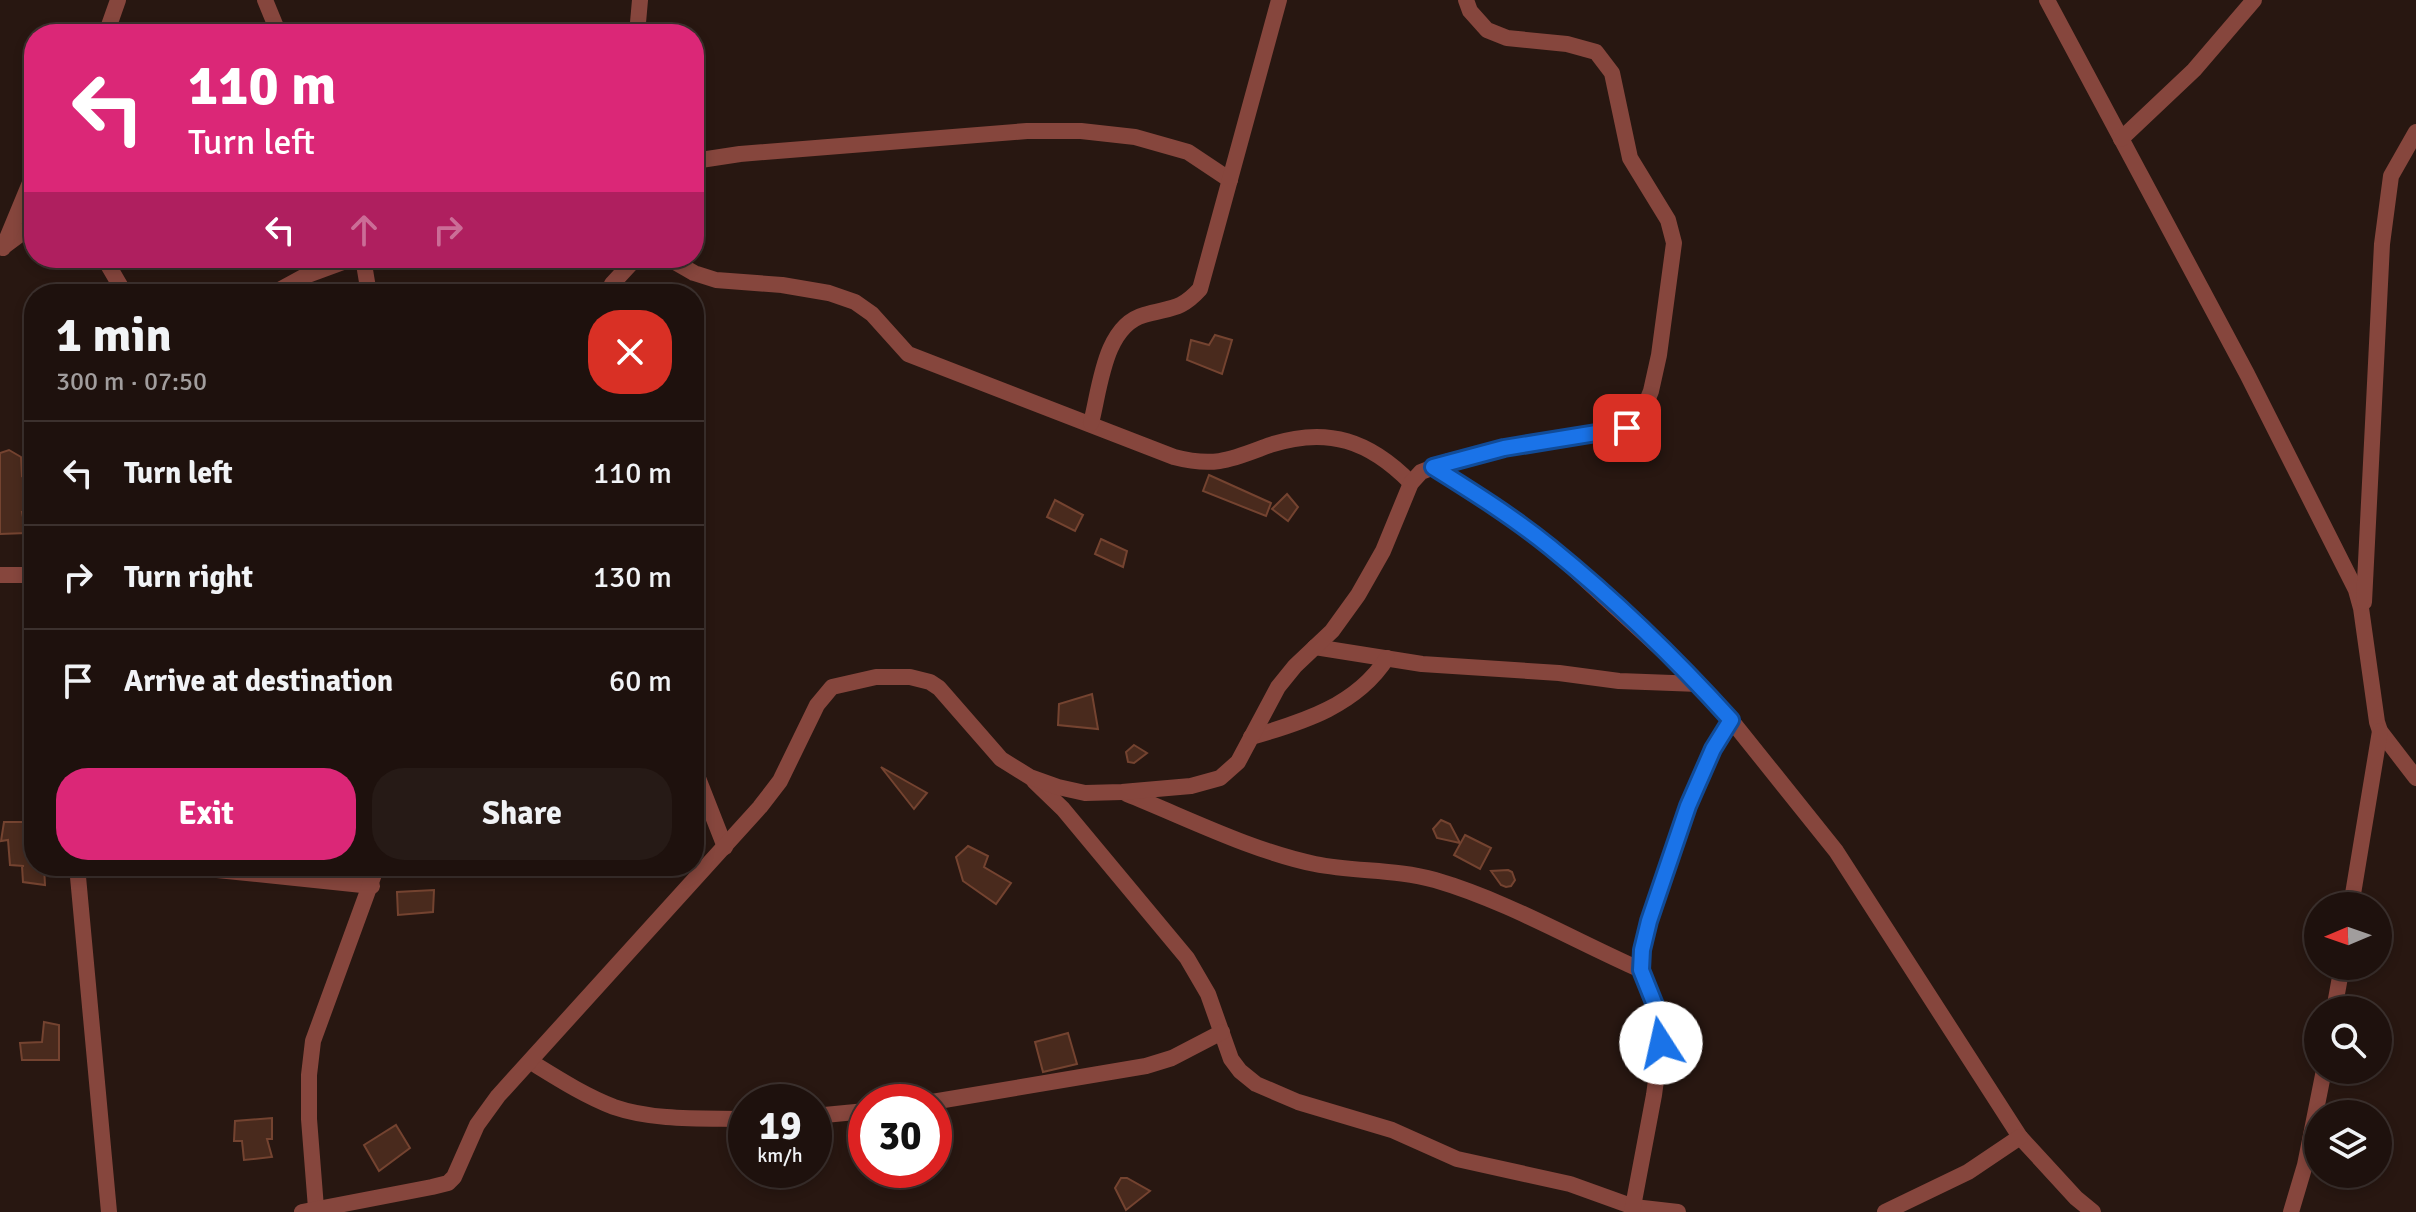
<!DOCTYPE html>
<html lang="en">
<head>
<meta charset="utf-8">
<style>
	:root { --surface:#1e110d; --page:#261a16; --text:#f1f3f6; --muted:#a19d9d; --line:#3c312e; --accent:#db2777 }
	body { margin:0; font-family:Signika,sans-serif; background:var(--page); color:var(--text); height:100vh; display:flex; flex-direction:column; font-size:30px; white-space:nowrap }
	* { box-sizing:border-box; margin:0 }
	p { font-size:26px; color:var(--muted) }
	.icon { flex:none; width:44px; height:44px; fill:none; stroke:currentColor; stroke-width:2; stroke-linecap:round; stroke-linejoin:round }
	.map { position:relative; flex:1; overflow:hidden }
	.sheet { position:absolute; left:24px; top:284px; width:680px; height:592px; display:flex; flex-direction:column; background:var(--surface); border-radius:32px; box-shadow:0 4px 12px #0003,0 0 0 2px var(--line) }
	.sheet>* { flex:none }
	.banner { position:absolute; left:24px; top:24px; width:680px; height:244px; border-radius:32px; box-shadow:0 4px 12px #0003,0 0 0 2px var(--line); background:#db2777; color:#fff; overflow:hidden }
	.needle { width:52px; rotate:268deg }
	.buttons { position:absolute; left:2304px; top:892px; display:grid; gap:16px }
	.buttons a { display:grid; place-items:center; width:88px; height:88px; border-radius:50%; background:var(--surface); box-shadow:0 4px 12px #0003,0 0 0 2px var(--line); font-size:40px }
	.speed { position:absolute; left:728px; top:1084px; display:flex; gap:16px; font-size:40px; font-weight:700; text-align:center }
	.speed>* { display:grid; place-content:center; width:104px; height:104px; border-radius:50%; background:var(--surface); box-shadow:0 4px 12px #0003,0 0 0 2px var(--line); line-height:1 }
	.speed small { font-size:20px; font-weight:400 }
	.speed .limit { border:12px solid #d22; background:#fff; color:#111 }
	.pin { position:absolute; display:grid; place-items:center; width:68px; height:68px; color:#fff; margin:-34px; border-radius:16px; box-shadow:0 4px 12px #0006 }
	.me { position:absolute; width:88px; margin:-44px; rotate:350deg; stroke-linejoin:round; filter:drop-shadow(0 0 6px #0008) }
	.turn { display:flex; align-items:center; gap:28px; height:168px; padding:0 32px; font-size:36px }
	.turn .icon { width:104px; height:104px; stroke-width:2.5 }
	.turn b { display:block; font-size:56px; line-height:68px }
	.lanes { display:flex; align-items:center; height:76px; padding:0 32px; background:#0003; justify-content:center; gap:40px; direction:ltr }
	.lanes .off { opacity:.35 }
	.round { display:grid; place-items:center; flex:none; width:84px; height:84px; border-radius:32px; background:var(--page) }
	.headline { display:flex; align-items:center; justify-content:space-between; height:136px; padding:0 32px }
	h1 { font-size:48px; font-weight:700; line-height:60px }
	.cta { display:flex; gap:16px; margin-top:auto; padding:16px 32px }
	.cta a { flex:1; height:92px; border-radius:32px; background:var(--accent); color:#fff; font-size:32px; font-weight:700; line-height:92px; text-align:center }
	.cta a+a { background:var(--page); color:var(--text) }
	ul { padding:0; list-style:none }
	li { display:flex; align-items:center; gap:24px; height:104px; padding:0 32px; border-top:2px solid var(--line) }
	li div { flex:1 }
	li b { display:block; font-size:30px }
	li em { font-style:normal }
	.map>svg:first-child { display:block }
	.building { fill:#492a1d; stroke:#744330; stroke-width:2 }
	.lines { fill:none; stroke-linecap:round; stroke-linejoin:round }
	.minor { stroke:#86463d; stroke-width:16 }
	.route-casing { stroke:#114b97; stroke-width:20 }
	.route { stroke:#1a73e8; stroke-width:14 }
</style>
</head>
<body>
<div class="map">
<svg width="2416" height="1212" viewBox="0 0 2416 1212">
	<rect width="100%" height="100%" fill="#281711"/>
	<!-- building -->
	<g class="building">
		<polygon points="1215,335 1232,340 1222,374 1187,360 1191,340 1209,345"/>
		<polygon points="9,450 21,457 22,476 34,474 34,512 22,512 26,533 0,534 0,453"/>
		<polygon points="1209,475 1271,503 1266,516 1203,491"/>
		<polygon points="1287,494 1298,507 1288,521 1272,509"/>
		<polygon points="1055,500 1083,515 1075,531 1047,517"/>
		<polygon points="1101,539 1127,551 1123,567 1095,554"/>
		<polygon points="1092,694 1098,729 1058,725 1059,704"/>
		<polygon points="1134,745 1147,753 1134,763 1128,762 1126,752"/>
		<polygon points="881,767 927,793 914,809"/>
		<polygon points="1441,820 1450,824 1460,843 1437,838 1433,829"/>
		<polygon points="4,822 34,822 34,866 44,866 45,885 23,882 22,866 24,866 10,865 8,840 1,841"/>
		<polygon points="1465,835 1491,848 1480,869 1454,855"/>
		<polygon points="968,846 988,856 984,867 1011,883 996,904 963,881 956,857"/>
		<polygon points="1508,870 1512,872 1515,880 1511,886 1506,887 1501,885 1491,871"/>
		<polygon points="434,890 433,912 398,915 397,892"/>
		<polygon points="44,1022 59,1025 59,1060 22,1060 20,1043 42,1042"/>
		<polygon points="1068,1033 1077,1064 1043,1072 1035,1042"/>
		<polygon points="272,1118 272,1139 267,1139 272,1157 244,1160 242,1141 234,1141 235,1121"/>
		<polygon points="396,1125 410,1148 379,1171 364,1145"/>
		<polygon points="1121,1178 1127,1178 1150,1191 1126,1210 1115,1188"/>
	</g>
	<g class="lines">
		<!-- minor -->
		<g class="minor">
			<polyline points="265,0 279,34"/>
			<polyline points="2047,0 2247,374 2356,590 2361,608 2377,722 2380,731 2416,778"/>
			<polyline points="106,34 118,0"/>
			<polyline points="637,34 640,0"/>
			<polyline points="2121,139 2194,70 2254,0"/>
			<polyline points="694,161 740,154 1027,131 1081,131 1135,137 1188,152 1230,180"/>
			<polyline points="3,247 34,224"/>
			<polyline points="3,248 34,173"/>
			<polyline points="104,258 125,294"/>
			<polyline points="363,258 369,294"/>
			<path d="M668,258L694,273L716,280L782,285L829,293L855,302L872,314L908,354L1174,457C1216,468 1232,459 1270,445C1328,426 1370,441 1411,483"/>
			<polyline points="272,294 305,276 354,258"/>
			<polyline points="607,294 612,284 636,258"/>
			<path d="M1091,423C1100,389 1104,326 1144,315C1171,307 1180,311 1200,289L1279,0"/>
			<polyline points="1433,467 1496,507 1550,547 1699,684 1731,720 1836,851 2020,1137 2076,1198 2093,1212"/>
			<polyline points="0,575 30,575 34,578"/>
			<polyline points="2364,602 2382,244 2391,176 2416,132"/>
			<polyline points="1315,647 1422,664 1559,673 1619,681 1699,684"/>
			<path d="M1251,737C1304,722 1357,705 1387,658"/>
			<polyline points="694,768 725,847"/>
			<polyline points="1034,781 1063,809 1187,958 1208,994 1231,1059 1240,1071 1256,1084 1298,1102 1392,1130 1457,1159 1570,1184 1634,1207 1678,1212"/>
			<path d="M1127,794C1187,818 1252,851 1315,864C1355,872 1396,869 1435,880C1507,901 1573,940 1641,970"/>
			<polyline points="77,866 109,1212"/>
			<polyline points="132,866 217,870 372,886"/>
			<polyline points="2351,906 2380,731"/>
			<polyline points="2334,1010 2342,966"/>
			<path d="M531,1062C557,1078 585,1096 614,1107C654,1121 704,1118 746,1119"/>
			<polyline points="932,1102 1146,1066 1172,1058 1222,1032"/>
			<polyline points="814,1116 866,1111"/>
			<polyline points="316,1208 309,1119 309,1075 313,1041 377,866"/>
			<polyline points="302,1212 432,1187 448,1183 454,1177 477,1125 498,1096 760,807 780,781 817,705 832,687 876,677 910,677 930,682 939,688 1001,759 1030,777 1058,787 1085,793 1122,792 1191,786 1220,778 1238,762 1278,687 1295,666 1332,631 1358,595 1383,551 1411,483 1421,472 1449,461 1504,448 1627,428 1641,416 1651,391 1659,355 1674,243 1668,220 1630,158 1612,73 1596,52 1567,44 1507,38 1487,30 1470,11 1466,0"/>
			<polyline points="1632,1212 1654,1095 1661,1043 1655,1005 1641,970 1642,950 1649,921 1688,806 1713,749 1731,720"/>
			<polyline points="1885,1212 1968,1172 2020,1137"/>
			<polyline points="2291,1212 2305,1165 2324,1070"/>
		</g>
	</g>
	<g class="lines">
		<defs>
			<path id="route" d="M1627,428L1504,448L1433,467C1473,492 1513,517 1550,547C1614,599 1676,659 1731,720L1713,749L1688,806L1649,921L1642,950L1641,970L1655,1005L1661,1043"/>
		</defs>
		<!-- route casing -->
		<use href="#route" class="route-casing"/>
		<!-- route -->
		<use href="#route" class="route"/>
	</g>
</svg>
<div class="buttons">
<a><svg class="needle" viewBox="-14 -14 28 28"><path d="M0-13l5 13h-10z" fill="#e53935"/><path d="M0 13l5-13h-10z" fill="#a19d9d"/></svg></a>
<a><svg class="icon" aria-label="search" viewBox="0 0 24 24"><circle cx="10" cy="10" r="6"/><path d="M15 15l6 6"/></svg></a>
<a><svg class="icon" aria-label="layers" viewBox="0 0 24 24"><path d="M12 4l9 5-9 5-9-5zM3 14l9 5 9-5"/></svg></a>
</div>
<div class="speed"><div>19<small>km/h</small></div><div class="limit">30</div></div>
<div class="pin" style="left:1627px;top:428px;background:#d93025"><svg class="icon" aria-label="arrive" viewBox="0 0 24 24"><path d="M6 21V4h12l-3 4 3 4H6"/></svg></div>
<svg class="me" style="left:1661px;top:1043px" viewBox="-20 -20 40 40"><circle r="19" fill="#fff"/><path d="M0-13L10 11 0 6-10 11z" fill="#1a73e8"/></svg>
<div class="banner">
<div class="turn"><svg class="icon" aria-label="left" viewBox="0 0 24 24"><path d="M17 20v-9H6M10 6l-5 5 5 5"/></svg><div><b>110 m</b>Turn left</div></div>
<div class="lanes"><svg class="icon" aria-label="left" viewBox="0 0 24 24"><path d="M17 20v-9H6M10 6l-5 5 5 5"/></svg><svg class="icon off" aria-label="ahead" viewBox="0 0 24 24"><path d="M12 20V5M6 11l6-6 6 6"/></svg><svg class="icon off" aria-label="right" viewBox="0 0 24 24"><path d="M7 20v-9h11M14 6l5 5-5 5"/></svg></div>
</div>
<section class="sheet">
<div class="headline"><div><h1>1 min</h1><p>300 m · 07:50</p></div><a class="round" style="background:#d93025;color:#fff"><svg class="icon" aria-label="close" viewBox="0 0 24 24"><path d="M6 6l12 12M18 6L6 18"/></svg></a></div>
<ul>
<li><svg class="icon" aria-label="left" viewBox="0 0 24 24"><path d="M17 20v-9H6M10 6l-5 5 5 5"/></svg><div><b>Turn left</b></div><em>110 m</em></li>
<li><svg class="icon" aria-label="right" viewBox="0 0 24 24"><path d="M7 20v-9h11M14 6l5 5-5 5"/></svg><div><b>Turn right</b></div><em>130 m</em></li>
<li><svg class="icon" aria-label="arrive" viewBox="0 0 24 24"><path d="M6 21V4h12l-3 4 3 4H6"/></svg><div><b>Arrive at destination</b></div><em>60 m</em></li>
</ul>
<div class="cta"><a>Exit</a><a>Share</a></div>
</section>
</div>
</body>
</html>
